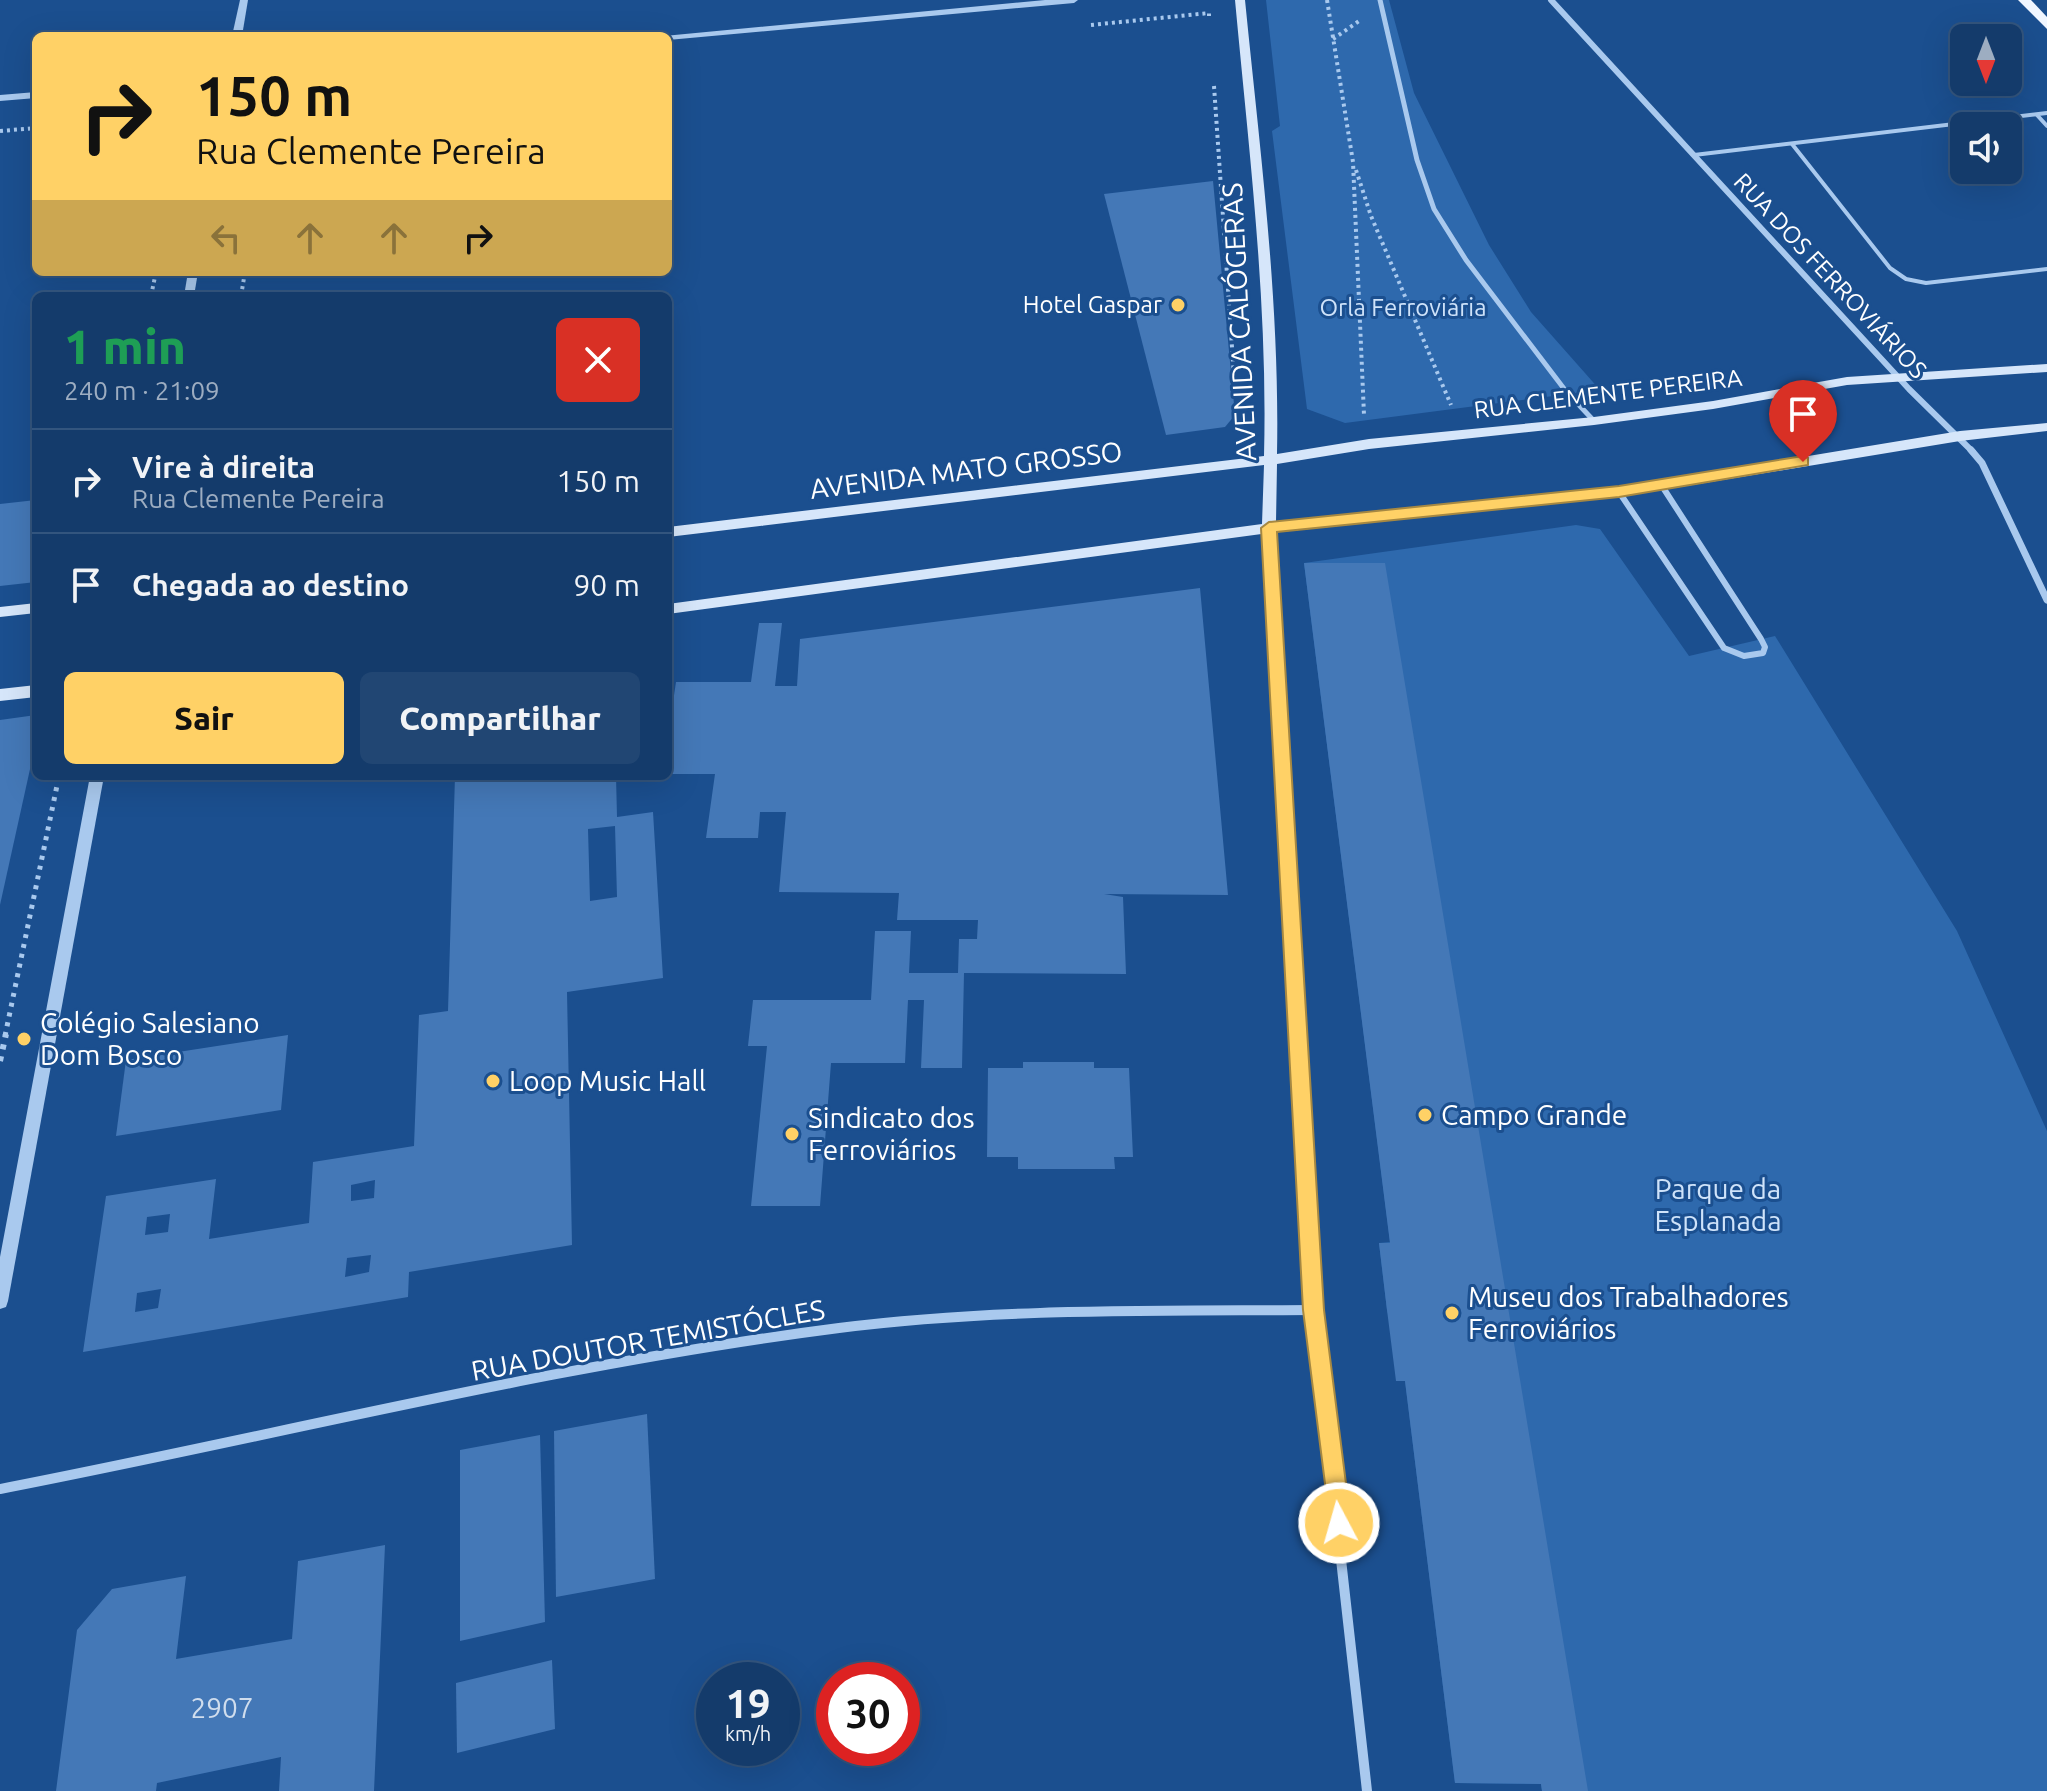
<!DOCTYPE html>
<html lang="pt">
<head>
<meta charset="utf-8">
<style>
	:root { --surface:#143b6b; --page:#214673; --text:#f1f3f6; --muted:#9dadc1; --line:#33557e; --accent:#ffd166 }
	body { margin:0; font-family:Ubuntu,sans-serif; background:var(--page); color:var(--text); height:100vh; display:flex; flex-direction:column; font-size:30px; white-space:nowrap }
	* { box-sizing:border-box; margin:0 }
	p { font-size:26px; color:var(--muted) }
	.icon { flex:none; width:44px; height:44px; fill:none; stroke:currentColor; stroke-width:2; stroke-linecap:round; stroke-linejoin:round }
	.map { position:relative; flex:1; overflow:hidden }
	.sheet { position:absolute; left:32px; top:292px; width:640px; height:488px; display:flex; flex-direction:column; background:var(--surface); border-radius:12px; box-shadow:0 8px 32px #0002,0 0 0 2px var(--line) }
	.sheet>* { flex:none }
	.top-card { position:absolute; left:32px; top:32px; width:640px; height:244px; border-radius:12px; box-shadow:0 8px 32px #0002,0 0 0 2px var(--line); background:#ffd166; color:#111; overflow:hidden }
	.needle { width:52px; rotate:180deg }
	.fabs { position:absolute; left:1950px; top:24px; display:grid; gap:16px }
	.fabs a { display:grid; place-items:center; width:72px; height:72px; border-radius:12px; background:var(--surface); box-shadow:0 8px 32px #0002,0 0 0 2px var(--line); font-size:40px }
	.speed { position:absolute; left:696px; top:1662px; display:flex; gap:16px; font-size:40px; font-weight:700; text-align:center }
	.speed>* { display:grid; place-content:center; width:104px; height:104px; border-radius:50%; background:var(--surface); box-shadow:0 8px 32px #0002,0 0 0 2px var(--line); line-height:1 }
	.speed small { font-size:20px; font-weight:400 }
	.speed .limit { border:12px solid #d22; background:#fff; color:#111 }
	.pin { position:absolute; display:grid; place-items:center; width:68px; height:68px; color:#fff; margin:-82px -34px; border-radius:50% 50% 50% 0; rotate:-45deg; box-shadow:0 0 8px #0007 }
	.pin .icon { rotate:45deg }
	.me { position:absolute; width:88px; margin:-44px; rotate:354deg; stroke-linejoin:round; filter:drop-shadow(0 0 6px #0008) }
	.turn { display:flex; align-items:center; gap:28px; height:168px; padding:0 32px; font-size:36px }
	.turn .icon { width:104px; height:104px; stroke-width:2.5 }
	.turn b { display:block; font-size:56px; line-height:68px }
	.lanes { display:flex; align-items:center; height:76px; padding:0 32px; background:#0003; justify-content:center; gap:40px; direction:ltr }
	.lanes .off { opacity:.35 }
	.round { display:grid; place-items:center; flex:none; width:84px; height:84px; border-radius:12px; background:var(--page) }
	.head { display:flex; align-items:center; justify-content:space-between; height:136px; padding:0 32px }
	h1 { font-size:48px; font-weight:800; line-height:60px; color:#1e9e55 }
	.cta { display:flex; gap:16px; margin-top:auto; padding:16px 32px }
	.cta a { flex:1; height:92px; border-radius:12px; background:var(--accent); color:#111; font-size:32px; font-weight:800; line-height:92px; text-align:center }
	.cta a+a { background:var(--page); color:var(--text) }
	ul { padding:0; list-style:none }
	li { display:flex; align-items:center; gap:24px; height:104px; padding:0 32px; border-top:2px solid var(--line) }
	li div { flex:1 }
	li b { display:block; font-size:30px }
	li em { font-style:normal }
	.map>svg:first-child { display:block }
	.green { fill:#2e69ad }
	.building { fill:#4478b7; fill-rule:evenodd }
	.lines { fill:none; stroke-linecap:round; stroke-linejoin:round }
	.path-far2 { stroke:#a9c9ee; stroke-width:4; stroke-dasharray:3 4; stroke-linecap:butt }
	.path-far1 { stroke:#a9c9ee; stroke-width:5; stroke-dasharray:4 6; stroke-linecap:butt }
	.path { stroke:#a9c9ee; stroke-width:6; stroke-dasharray:5 7; stroke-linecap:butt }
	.service-far1 { stroke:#a9c9ee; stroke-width:4 }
	.service { stroke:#a9c9ee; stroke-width:6 }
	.pedestrian { stroke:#a9c9ee; stroke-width:5 }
	.minor-far2 { stroke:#a9c9ee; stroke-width:6 }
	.minor-far1 { stroke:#a9c9ee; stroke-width:7 }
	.minor { stroke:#a9c9ee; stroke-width:10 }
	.tertiary { fill:#a9c9ee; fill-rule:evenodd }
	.secondary { fill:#d6e6fa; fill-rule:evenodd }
	.primary { fill:#f0f6ff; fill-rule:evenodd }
	.route { fill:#ffd166; stroke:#a68842; stroke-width:2 }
	.poi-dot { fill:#ffd166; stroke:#1b4f8f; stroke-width:3 }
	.labels { text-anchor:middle; stroke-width:6; stroke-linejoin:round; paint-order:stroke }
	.far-street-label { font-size:24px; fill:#fff; stroke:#1b4f8f }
	.far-poi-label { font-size:24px; fill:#fff; stroke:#1b4f8f; text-anchor:end }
	.far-park-label { font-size:24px; fill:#cfe3fa; stroke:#1b4f8f }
	.street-label { font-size:28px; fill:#fff; stroke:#1b4f8f }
	.poi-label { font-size:28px; fill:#fff; stroke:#1b4f8f; text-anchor:start }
	.park-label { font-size:28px; fill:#cfe3fa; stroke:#1b4f8f }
	.near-number-label { font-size:28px; fill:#d0dded }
</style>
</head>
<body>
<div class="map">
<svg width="2047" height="1791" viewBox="0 0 2047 1791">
	<rect width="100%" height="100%" fill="#1b4f8f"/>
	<!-- green -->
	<g class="green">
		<polygon points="1266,0 1389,0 1414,93 1489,245 1531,312 1600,390 1345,423 1307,409 1272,131 1280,126"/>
		<polygon points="1576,525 1600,529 1689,656 1775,636 1957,931 2047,1131 2047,1791 1542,1791 1541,1784 1455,1783 1405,1381 1387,1310 1379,1243 1390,1242 1304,563"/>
	</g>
	<!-- building -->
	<g class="building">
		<polygon points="1213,181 1235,415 1225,427 1166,435 1104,194"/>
		<polygon points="36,500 36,582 0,586 0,504"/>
		<polygon points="1304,563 1385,563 1588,1791 1542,1791 1541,1784 1455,1783 1405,1381 1396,1381 1387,1310 1379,1243 1390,1243"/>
		<polygon points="1200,588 1228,895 1104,894 1123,897 1126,974 964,973 962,1068 921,1068 924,1000 908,1000 905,1063 831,1063 820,1206 751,1206 767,1046 748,1046 753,1000 871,1000 875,931 911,931 909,973 958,973 959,939 977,939 978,920 897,920 899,893 779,892 786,812 760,812 758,838 706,838 715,774 668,774 668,736 676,682 751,682 759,623 782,623 775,686 797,686 800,639"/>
		<polygon points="36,715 36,742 0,905 0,720"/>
		<path d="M455,776H616L617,817L653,812L663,978L567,992L572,1245L409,1272L408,1297L83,1352L106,1196L216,1179L209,1239L309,1223L313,1162L414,1146L419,1015L448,1011ZM615,826L617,897L590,901L588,829ZM375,1180L374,1198L351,1201V1185ZM170,1214L168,1232L145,1235L147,1217ZM371,1255L369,1272L345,1277L347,1258ZM161,1289L158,1308L135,1312L137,1293Z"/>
		<polygon points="288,1035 281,1110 116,1136 126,1060"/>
		<polygon points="1023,1062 1094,1062 1094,1068 1129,1068 1133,1157 1114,1157 1115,1169 1018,1169 1018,1157 987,1157 988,1068 1023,1068"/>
		<polygon points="647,1414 655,1579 556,1597 554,1431"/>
		<polygon points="540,1435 545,1622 460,1641 460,1450"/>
		<polygon points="385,1545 374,1791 279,1791 281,1757 157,1783 156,1791 56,1791 77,1630 112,1589 186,1576 176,1659 292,1639 298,1561"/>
		<polygon points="552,1660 555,1729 457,1753 456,1683"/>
	</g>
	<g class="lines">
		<!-- path-far2 -->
		<g class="path-far2">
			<polyline points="1327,0 1353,162 1364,415"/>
			<polyline points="1091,25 1209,13 1209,16"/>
			<polyline points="1333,39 1359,21"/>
			<polyline points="1214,86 1235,391"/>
			<polyline points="0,131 36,128"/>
			<polyline points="1356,170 1371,216 1451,405"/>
			<polyline points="151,296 156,272"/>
			<polyline points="241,296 245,272"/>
		</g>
		<!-- path-far1 -->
		<polyline class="path-far1" points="5,1036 59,776"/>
		<!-- path -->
		<polyline class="path" points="0,1061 6,1034"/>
		<!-- service-far1 -->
		<g class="service-far1">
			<polyline points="2037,115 2047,126"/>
			<polyline points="1792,144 1890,268 1906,279 1926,283 2047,269"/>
			<polyline points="1694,155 2047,113"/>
		</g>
		<!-- service -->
		<polyline class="service" points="1619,492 1724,648 1744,656 1763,653 1765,647 1761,639 1662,486"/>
		<!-- pedestrian -->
		<polyline class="pedestrian" points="1380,0 1417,160 1434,209 1466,260 1565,390 1594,421"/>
		<!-- minor-far2 -->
		<polyline class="minor-far2" points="1551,0 1909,389 1973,452"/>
		<!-- minor-far1 -->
		<g class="minor-far1">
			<polyline points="1971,450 1982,463 2047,600"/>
			<polyline points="1269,528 1298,1036"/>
		</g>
		<!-- minor -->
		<g class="minor">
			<polyline points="1297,1034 1313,1310 1367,1791"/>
			<path d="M0,1489C279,1435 557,1364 839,1328C996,1308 1155,1311 1313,1310"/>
		</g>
		<!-- tertiary -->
		<g class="tertiary">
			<polygon points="240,0 248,0 242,36 232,36"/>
			<polygon points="1045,0 1078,0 1074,3 668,40 668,36 664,36"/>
			<polygon points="36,92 36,98 0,101 0,95"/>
			<polygon points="188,272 198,272 194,296 184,296"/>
			<polygon points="90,776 104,776 8,1301 6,1307 0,1309 0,1257"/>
		</g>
		<!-- secondary -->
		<g class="secondary">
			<path d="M1235,0H1245C1260,151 1280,302 1277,454L1369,439L1594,417L1713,401L1847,377L2047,364V372L1847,385L1713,409L1594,425L1369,449L1277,464L1276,522L1619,487L1960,431L2047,423V431L1960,441L1619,497L1269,533L668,614V604L1262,524L1264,465L668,537V527L1264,456C1268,303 1249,152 1235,0Z"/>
			<polygon points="36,603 36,613 0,617 0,607"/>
			<polygon points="36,685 36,697 0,701 0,689"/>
		</g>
		<!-- primary -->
		<polygon class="primary" points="2018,0 2031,0 2047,17 2047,29"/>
	</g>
	<!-- route -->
	<polygon class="route" points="1803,456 1808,458 1808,465 1619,497 1277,532 1324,1310 1351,1523 1347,1531 1339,1534 1331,1531 1303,1310 1261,528 1269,522 1619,486"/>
	<!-- markers -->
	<g class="poi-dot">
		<circle cx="1178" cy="305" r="8"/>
		<circle cx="24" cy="1039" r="8"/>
		<circle cx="493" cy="1081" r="8"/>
		<circle cx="1425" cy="1115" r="8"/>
		<circle cx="792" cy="1134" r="8"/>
		<circle cx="1452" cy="1313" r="8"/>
	</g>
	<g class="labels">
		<!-- far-street labels -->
		<g class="far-street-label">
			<text transform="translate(1830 276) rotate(47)" y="8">RUA DOS FERROVIÁRIOS</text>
			<text transform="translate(1608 394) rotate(-7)" y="8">RUA CLEMENTE PEREIRA</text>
		</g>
		<!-- far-poi labels -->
		<g class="far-poi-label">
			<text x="1162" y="313">Hotel Gaspar</text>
		</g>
		<!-- far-park labels -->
		<g class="far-park-label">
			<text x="1403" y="316">Orla Ferroviária</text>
		</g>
		<!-- street labels -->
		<g class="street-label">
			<text transform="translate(1239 322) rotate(-93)" y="10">AVENIDA CALÓGERAS</text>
			<text transform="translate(966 470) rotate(-7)" y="10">AVENIDA MATO GROSSO</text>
			<text transform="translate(648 1340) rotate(-10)" y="10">RUA DOUTOR TEMISTÓCLES</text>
		</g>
		<!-- poi labels -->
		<g class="poi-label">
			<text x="40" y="1033">Colégio Salesiano<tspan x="40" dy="32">Dom Bosco</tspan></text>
			<text x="509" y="1091">Loop Music Hall</text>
			<text x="1441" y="1125">Campo Grande</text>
			<text x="808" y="1128">Sindicato dos<tspan x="808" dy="32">Ferroviários</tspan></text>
			<text x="1468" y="1307">Museu dos Trabalhadores<tspan x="1468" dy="32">Ferroviários</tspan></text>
		</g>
		<!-- park labels -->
		<g class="park-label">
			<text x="1718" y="1199">Parque da<tspan x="1718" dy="32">Esplanada</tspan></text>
		</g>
		<!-- near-number labels -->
		<g class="near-number-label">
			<text x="222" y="1718">2907</text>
		</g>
	</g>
</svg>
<div class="fabs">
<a><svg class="needle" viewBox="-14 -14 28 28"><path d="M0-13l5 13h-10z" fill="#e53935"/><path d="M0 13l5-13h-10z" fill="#9dadc1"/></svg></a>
<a><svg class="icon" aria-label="sound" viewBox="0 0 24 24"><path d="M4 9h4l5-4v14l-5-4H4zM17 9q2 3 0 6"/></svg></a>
</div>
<div class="speed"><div>19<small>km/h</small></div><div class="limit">30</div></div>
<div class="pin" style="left:1803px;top:462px;background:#d93025"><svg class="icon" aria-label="arrive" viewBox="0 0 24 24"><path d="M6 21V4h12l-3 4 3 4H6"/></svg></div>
<svg class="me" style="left:1339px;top:1523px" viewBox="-20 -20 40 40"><circle r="17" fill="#ffd166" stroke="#fff" stroke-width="3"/><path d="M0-11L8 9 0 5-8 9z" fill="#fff"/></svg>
<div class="top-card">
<div class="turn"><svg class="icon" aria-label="right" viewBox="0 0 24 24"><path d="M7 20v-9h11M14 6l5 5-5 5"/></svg><div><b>150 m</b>Rua Clemente Pereira</div></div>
<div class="lanes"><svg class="icon off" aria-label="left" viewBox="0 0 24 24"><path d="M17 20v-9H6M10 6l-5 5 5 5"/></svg><svg class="icon off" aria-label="ahead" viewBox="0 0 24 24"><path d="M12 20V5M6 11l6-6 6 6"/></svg><svg class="icon off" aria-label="ahead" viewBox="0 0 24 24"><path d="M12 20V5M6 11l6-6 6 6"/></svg><svg class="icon" aria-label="right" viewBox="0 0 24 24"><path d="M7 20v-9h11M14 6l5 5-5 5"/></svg></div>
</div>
<section class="sheet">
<div class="head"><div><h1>1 min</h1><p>240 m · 21:09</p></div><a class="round" style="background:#d93025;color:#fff"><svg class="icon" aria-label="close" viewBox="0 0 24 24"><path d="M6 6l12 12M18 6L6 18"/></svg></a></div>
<ul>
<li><svg class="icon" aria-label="right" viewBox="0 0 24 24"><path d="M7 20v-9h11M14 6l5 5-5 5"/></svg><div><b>Vire à direita</b><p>Rua Clemente Pereira</p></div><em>150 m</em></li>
<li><svg class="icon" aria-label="arrive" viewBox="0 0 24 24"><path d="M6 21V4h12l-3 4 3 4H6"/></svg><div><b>Chegada ao destino</b></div><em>90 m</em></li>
</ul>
<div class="cta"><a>Sair</a><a>Compartilhar</a></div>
</section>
</div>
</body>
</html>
